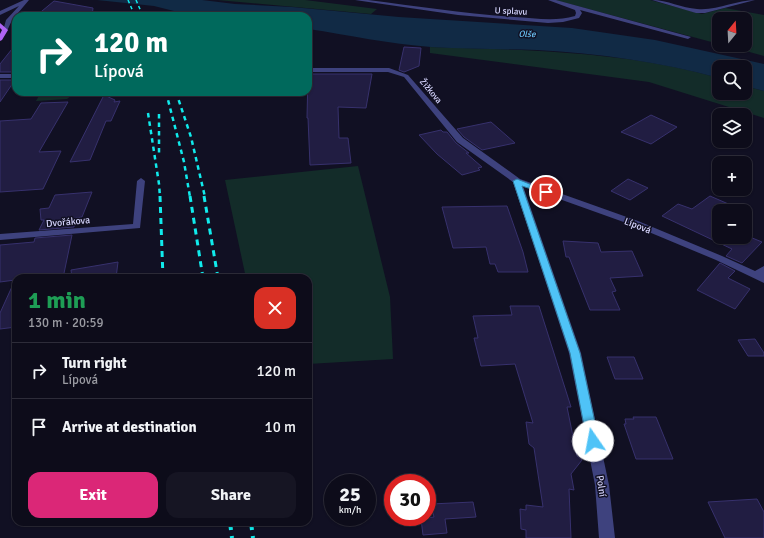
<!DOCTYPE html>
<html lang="en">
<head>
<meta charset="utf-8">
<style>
	:root { --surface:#0d0c1a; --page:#161523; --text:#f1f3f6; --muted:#9a9ba2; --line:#2d2c39; --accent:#db2777 }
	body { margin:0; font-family:Signika,sans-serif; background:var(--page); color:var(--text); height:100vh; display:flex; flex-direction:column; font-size:15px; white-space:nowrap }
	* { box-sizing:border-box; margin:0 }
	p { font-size:13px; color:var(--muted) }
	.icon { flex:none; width:22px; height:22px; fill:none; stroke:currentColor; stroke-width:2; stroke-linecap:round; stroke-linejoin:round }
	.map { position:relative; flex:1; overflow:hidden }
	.sheet { position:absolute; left:12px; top:274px; width:300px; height:252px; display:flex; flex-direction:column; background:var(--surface); border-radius:12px; box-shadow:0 1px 3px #0004,0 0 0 1px var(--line) }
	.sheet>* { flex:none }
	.top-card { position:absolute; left:12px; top:12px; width:300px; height:84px; border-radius:12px; box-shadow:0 1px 3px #0004,0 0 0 1px var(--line); background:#00695c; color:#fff; overflow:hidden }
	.needle { width:26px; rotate:18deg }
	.fabs { position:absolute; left:712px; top:12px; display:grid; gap:8px }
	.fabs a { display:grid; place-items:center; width:40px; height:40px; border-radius:8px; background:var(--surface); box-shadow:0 1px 3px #0004,0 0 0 1px var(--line); font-size:20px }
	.speed { position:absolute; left:324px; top:474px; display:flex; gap:8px; font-size:20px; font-weight:700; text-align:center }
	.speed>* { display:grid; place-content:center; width:52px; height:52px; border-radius:50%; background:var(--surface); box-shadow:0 1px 3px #0004,0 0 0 1px var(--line); line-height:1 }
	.speed small { font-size:10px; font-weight:400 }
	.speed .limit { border:6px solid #d22; background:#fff; color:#111 }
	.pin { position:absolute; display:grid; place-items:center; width:34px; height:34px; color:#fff; margin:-17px; border:2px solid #fff; border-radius:50%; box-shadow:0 1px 4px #0007 }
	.me { position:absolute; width:44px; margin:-22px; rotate:348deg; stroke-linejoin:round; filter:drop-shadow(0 0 3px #0008) }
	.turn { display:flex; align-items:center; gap:14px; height:84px; padding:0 16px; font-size:18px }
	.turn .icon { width:52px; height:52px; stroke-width:2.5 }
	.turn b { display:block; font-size:28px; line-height:34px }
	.round { display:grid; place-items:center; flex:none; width:42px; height:42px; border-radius:12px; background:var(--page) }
	.headline { display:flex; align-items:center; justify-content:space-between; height:68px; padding:0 16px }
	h1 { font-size:24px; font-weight:700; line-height:30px; color:#1e9e55 }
	.cta { display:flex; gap:8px; margin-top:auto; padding:8px 16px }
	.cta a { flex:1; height:46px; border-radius:12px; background:var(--accent); color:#fff; font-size:16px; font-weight:700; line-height:46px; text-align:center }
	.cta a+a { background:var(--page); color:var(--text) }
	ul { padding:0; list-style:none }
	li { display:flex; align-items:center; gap:12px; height:56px; padding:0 16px; border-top:1px solid var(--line) }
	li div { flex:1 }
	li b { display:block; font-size:15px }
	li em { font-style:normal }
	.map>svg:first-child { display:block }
	.green { fill:#132c29 }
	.water { fill:#112a45 }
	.building { fill:#211d42; stroke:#37316d }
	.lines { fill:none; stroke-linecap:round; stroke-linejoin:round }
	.minor { fill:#3e427e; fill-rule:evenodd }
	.major { fill:#b063f4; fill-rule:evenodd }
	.rail-far3 { stroke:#10ebec; stroke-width:1.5; stroke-dasharray:3.5 3; stroke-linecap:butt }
	.rail-far2 { stroke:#10ebec; stroke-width:2.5; stroke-dasharray:4.5 4; stroke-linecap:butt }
	.rail-far1 { stroke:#10ebec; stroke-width:3; stroke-dasharray:6 5; stroke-linecap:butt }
	.rail { stroke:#10ebec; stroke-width:4; stroke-dasharray:8 6; stroke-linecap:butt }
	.route { fill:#4fc3f7; stroke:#337fa1 }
	.labels { text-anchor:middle; stroke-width:3; stroke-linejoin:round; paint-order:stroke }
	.far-street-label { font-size:9px; fill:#d5d4fc; stroke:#111023 }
	.far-water-label { font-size:9px; font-style:italic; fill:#69c2f5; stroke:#111023 }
	.street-label { font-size:10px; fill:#d5d4fc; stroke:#111023 }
</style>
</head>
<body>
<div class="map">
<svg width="764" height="538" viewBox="0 0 764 538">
	<rect width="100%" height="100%" fill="#111023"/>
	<!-- green -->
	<g class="green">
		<polygon points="217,0 305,0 377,9 371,14"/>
		<polygon points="555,0 650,0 702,14 725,8 764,15 764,56 724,45 745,45 745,19 719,19 719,44"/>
		<path d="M430,47C527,50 625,51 719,78V93H745V86L764,91V118L649,82L430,53Z"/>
		<polygon points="41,92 76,92 67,99 36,101"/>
		<polygon points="358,166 390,297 393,359 308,364 308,278 246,278 225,180"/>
	</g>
	<!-- water -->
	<path class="water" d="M97,0H202L235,4L292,7L399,17L572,28L655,40L764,64V91L745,86V67H719V78C660,62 598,53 537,50C501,49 466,49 431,47C389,44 349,35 308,29V16H214L174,11L154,6Z"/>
	<!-- building -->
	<g class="building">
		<polygon points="54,1 93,8 92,16 36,16"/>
		<polygon points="16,44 16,72 0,72 0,64"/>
		<polygon points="404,47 421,48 419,66 404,72 399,70"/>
		<polygon points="308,74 372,74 366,108 338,107 339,138 348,138 351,163 310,165 308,118 307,118"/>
		<polygon points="0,80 15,80 0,102"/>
		<polygon points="104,95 115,100 114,102 120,101 111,121 106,121 90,160 70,162"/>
		<polygon points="68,102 39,152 61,151 43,189 0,192 0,121 31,119 41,103"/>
		<polygon points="651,115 677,127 651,144 621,132"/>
		<polygon points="491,122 515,143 482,150 464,137 457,129"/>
		<polygon points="441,130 443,132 447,132 456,143 469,153 466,153 482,167 478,168 480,170 462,175 437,154 419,135"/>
		<polygon points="628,179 648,188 630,200 611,191"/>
		<polygon points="92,192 82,217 76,218 74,227 39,230 44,220 41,220 40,209 49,208 55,195"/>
		<polygon points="710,196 733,206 727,211 719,211 719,218 715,221 719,223 719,237 745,237 745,235 762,242 742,263 726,256 732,249 662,216 678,204 692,209"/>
		<polygon points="507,206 523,252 528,272 498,272 495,264 490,264 486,247 453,248 442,207"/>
		<polygon points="72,235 63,278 16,278 16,327 0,329 0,313 15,280 0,282 0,245 34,242 35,238"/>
		<polygon points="563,241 598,243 601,252 632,251 643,276 610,278 616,291 612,292 620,310 590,310 569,257 566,257"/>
		<polygon points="118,262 116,278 72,278 71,270"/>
		<polygon points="720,263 735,271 728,278 750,289 735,309 697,290"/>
		<polygon points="510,306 539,306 571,407 567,407 577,456 582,460 571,474 574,490 569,489 571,538 526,538 526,530 521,529 520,509 526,510 526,505 543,507 534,448 529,444 526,422 533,423 515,364 481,366 474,338 478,338 473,316 512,315"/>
		<polygon points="755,339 764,353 764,356 748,356 738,340"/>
		<polygon points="607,357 634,357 643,379 615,379"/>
		<polygon points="633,417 656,417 673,459 636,459 624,424 626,424 625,419 634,419"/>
		<polygon points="757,499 764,512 764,538 725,538 708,502"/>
		<polygon points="473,502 476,517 445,519 447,533 423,535 421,519 434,517 431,504"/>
	</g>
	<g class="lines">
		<!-- minor -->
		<g class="minor">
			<polygon points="24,0 29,0 12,20 7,31 3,31 6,20 19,6 0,15 0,11"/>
			<path d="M355,0H368C417,6 465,14 514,17C534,18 555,22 575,16L576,13L575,10L548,0H556L691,37L688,39L580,10L582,13L579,18L563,22L548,23L458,15Z"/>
			<path d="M652,0C667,0 682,8 697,9C717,11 736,0 755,0L705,13H696Z"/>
			<polygon points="308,68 389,68 408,75 463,138 520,179 638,221 722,256 755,271 764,266 764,283 716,260 632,225 523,186 581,353 609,485 615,538 599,538 595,485 569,353 513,182 457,142 404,77 388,72 308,72"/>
			<rect x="0" y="74" width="16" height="4"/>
			<polygon points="141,178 145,181 140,228 0,240 0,234 133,224 137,181"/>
		</g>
		<!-- major -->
		<polygon class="major" points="0,23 8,30 2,40 0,41 0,34 2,30 0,28"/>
		<!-- rail-far3 -->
		<g class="rail-far3">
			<polyline points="128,0 135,16"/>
			<polyline points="136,0 143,16"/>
		</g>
		<!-- rail-far2 -->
		<g class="rail-far2">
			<polyline points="166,92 184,162 190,197"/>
			<polyline points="176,92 191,137 205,197"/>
			<polyline points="148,113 159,184 160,197"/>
			<polyline points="159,114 159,156"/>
		</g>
		<!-- rail-far1 -->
		<g class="rail-far1">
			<polyline points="160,196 163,278"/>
			<polyline points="190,196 203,278"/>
			<polyline points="204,196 218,278"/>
		</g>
		<!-- rail -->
		<g class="rail">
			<polyline points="230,522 232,538"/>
			<polyline points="251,522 253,538"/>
		</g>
	</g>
	<!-- route -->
	<polygon class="route" points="517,179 550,192 546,194 522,186 580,353 599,441 597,445 593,446 589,445 587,441 570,353 513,181"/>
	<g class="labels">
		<!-- far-street labels -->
		<g class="far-street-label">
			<text transform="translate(511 11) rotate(3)" y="3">U splavu</text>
			<text transform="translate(431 91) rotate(50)" y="3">Žižkova</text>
		</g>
		<!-- far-water labels -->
		<g class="far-water-label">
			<text transform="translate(527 34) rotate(1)" y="3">Olše</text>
		</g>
		<!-- street labels -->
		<g class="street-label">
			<text transform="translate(68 221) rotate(-5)" y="4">Dvořákova</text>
			<text transform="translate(638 225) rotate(21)" y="4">Lípová</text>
			<text transform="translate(602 486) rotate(82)" y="4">Polní</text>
		</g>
	</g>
</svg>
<div class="fabs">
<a><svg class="needle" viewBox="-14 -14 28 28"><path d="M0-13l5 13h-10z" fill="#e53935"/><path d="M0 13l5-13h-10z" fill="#9a9ba2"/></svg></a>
<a><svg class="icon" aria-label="search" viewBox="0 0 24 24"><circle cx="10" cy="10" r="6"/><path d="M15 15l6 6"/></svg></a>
<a><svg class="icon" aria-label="layers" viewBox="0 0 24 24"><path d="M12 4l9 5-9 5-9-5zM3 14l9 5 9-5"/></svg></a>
<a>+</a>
<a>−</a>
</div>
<div class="speed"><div>25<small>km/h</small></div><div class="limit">30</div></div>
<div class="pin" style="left:546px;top:192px;background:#d93025"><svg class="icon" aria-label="arrive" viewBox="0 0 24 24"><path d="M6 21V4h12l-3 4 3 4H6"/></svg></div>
<svg class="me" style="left:593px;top:441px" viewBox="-20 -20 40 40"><circle r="19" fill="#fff"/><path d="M0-13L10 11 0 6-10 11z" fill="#4fc3f7"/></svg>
<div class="top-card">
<div class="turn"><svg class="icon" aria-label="right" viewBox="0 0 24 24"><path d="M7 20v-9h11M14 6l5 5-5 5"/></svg><div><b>120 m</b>Lípová</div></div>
</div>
<section class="sheet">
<div class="headline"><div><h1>1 min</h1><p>130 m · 20:59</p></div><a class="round" style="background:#d93025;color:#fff"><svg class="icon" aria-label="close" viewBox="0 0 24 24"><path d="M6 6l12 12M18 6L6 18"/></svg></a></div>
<ul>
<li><svg class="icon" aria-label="right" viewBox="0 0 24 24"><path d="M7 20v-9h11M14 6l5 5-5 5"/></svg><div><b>Turn right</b><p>Lípová</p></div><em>120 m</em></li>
<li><svg class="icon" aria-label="arrive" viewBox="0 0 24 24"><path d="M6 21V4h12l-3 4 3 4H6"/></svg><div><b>Arrive at destination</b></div><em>10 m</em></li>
</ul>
<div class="cta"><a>Exit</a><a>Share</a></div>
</section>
</div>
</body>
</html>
